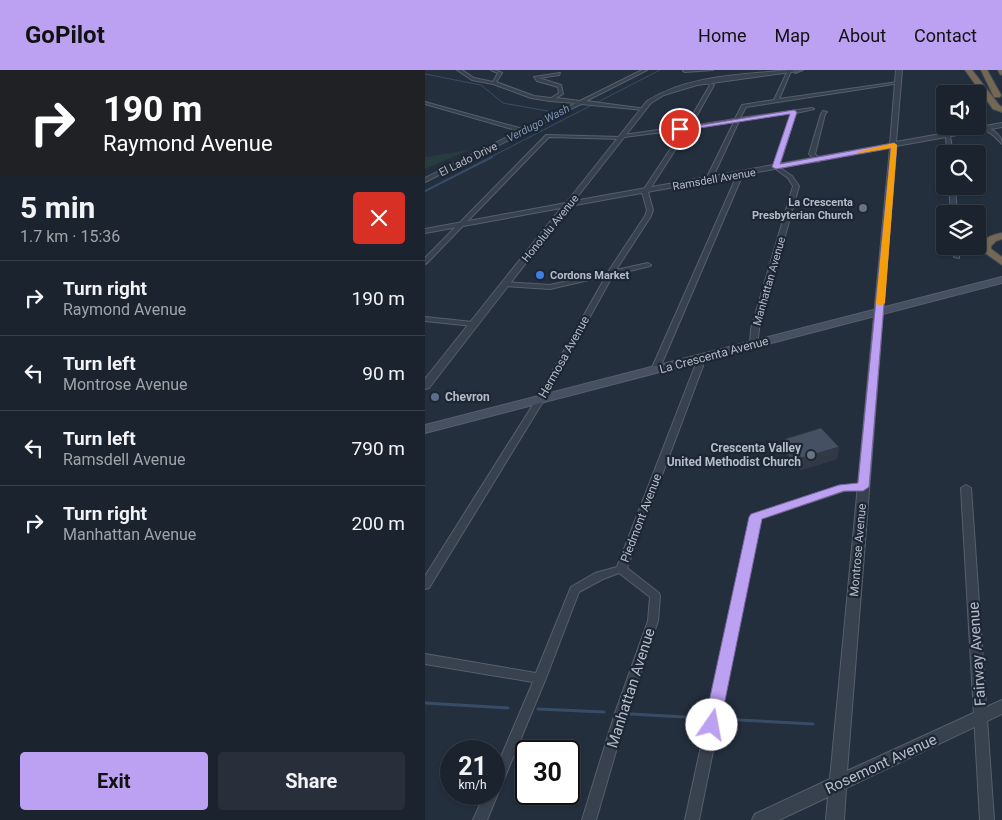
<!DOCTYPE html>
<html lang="en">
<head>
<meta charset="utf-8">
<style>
	:root { --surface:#1b232e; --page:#282f3a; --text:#f1f3f6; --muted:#a0a4aa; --line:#39404a; --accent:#bca0f2 }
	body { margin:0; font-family:Roboto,sans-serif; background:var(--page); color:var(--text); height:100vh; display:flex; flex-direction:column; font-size:19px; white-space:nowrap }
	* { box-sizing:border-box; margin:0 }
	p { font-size:16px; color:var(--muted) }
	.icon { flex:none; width:28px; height:28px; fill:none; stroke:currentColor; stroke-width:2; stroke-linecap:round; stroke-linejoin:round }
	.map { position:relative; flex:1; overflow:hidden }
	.sheet { display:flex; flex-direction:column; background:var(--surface); width:425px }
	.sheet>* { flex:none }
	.banner { background:#202124; color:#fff; overflow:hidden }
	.tools { position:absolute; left:511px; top:15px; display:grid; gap:10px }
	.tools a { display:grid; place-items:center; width:50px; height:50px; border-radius:5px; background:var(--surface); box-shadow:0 1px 4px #0004,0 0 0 1px var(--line); font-size:25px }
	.speed { position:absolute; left:15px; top:670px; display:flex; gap:10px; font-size:25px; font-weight:700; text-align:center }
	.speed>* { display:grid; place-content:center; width:65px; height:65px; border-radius:50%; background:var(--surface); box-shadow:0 1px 4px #0004,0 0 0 1px var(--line); line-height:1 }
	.speed small { font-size:12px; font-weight:400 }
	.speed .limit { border:2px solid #111; border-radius:8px; background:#fff; color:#111 }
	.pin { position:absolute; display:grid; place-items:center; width:42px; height:42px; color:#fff; margin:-21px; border:2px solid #fff; border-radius:50%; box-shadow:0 1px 5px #0007 }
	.me { position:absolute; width:55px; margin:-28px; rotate:12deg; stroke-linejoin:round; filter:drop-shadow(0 0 4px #0008) }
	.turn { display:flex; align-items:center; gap:18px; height:105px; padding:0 20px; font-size:22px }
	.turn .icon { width:65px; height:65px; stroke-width:2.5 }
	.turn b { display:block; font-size:35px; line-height:42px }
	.round { display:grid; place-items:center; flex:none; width:52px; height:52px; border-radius:5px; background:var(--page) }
	.overview { display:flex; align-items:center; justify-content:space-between; height:85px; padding:0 20px }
	h1 { font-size:30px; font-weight:700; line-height:38px }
	.cta { display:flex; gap:10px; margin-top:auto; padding:10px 20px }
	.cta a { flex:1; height:58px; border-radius:5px; background:var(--accent); color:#111; font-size:20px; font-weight:700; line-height:58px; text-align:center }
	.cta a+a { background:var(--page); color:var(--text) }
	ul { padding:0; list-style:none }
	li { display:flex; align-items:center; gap:15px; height:75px; padding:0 20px; border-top:1px solid var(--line) }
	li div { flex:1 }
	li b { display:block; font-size:19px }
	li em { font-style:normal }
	header { display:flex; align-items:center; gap:30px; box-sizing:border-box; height:70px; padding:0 25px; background:var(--accent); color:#111 }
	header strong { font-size:24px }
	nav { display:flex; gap:28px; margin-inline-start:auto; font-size:18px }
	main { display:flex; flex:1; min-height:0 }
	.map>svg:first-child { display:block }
	.green { fill:#263c3f }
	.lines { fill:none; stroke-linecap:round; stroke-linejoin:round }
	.stream-far2 { stroke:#394c67; stroke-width:1 }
	.stream-far1 { stroke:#394c67; stroke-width:2 }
	.stream { stroke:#394c67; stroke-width:3 }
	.minor-casing { stroke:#565f6c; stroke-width:2 }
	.tertiary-casing { stroke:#565f6c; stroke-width:2 }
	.secondary-casing { stroke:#565f6c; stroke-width:2 }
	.motorway-casing { stroke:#434c59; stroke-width:2 }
	.minor { fill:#38414e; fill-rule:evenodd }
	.tertiary { fill:#38414e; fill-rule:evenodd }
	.secondary { fill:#465061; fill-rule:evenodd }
	.motorway { fill:#746855; fill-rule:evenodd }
	.wall { fill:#3b4654 }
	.shaded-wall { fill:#303945 }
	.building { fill:#455162; stroke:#303945 }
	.route { fill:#bca0f2; stroke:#7a689d }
	.slow { fill:#f59e0b }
	.worship-dot { fill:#6b7280; stroke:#1d2633; stroke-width:2 }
	.shop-dot { fill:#3f7fe0; stroke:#1d2633; stroke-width:2 }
	.service-dot { fill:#5c6f8a; stroke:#1d2633; stroke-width:2 }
	.labels { text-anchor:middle; stroke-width:4.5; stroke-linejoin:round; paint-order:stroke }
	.far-water-label { font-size:11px; font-style:italic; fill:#7c92b1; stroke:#1d2633 }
	.far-street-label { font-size:11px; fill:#b4bcc9; stroke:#1d2633 }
	.far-poi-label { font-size:11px; font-weight:bold; fill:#b4bcc9; stroke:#1d2633; text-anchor:end }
	.street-label { font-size:12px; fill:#b4bcc9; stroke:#1d2633 }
	.poi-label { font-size:12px; font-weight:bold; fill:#b4bcc9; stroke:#1d2633; text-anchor:start }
	.near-street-label { font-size:15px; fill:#b4bcc9; stroke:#1d2633 }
</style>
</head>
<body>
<header>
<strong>GoPilot</strong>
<nav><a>Home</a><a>Map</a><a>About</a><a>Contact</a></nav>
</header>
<main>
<section class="sheet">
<div class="banner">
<div class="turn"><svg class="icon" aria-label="right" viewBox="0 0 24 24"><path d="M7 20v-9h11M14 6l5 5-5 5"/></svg><div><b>190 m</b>Raymond Avenue</div></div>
</div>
<div class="overview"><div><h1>5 min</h1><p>1.7 km · 15:36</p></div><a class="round" style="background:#d93025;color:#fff"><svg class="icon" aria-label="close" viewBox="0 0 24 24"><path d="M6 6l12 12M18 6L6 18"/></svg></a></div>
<ul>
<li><svg class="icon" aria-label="right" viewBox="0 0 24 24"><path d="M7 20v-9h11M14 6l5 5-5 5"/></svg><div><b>Turn right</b><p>Raymond Avenue</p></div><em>190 m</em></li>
<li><svg class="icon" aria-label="left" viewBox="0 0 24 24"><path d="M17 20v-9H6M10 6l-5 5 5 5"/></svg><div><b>Turn left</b><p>Montrose Avenue</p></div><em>90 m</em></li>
<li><svg class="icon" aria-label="left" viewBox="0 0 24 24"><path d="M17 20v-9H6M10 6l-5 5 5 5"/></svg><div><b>Turn left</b><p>Ramsdell Avenue</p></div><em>790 m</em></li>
<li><svg class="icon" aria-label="right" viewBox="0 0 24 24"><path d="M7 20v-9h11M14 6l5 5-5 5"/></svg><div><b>Turn right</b><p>Manhattan Avenue</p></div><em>200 m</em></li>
</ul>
<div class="cta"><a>Exit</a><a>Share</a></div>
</section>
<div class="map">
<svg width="577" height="750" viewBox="0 0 577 750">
	<rect width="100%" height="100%" fill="#242f3e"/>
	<!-- green -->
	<polygon class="green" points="44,80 0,99 0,87"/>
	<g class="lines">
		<!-- stream-far2 -->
		<g class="stream-far2">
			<polyline points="0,4 56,15 78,33 128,42"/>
			<polyline points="64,88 235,0"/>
		</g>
		<!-- stream-far1 -->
		<polyline class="stream-far1" points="0,121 67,87"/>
		<!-- stream -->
		<g class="stream">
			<polyline points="0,633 83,638"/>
			<polyline points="113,639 179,642"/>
			<polyline points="206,644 277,648"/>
			<polyline points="295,649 388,654"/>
		</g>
		<defs>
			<g id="minor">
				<polygon points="32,0 37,0 49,8 68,12 73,3 66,0 71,0 77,3 71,12 109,26 126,28 134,23 133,17 112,11 109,7 135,3 134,5 114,8 136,15 138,24 131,28 155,31 217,0 222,0 161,31 221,39 219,40 156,34 0,112 0,108 94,61 0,34 0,32 98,59 151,33 125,31 106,28 68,14 47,10"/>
				<polygon points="259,0 288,0 260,2 258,1"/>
				<polygon points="363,0 366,1 354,29 473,12 475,13 321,37 315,48 387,38 389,39 371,43 354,97 367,106 374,116 334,259 332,276 326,276 325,274 326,259 368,116 363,108 348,97 366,43 314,51 287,109 284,111 281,109 309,52 258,60 261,63 223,122 228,140 226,146 191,200 223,193 226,195 225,196 188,205 119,330 4,518 0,519 0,506 111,330 181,206 125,219 80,216 77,214 80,212 125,215 183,202 220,146 222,140 217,122 256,63 254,60 199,67 197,69 124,67 2,193 0,194 0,188 121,65 196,67 198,65 261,56 285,15 280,12 282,11 289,15 266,56 310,49 317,35 349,30"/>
				<polygon points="398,41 402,42 400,44 390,84 396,90 393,92 384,84 396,44"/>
				<path d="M559,57C568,58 577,66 577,74L569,66L559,59Z"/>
				<polygon points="523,65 525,66 528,84 522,84 521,66"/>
				<polygon points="313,103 318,104 234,300 233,302 227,302 226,300"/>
				<polygon points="524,116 530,116 532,144 526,144"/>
				<polygon points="528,176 534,176 534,188 529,187"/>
				<polygon points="0,247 48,252 52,254 48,256 0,251"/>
				<polygon points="271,286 274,286 278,288 278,296 202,498 234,523 235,526 233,551 202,643 171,750 157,750 190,643 223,551 225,527 194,503 178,509 154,522 121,608 62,750 48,750 60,724 69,724 69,703 108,612 0,594 0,584 111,603 146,517 170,503 192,497 270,296"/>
				<polygon points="438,414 441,415 443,417 441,419 419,421 335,449 274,750 260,750 326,447 328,445 415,416"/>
				<polygon points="541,415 546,418 569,750 555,750 536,418"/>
			</g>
			<path id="tertiary" d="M365,0L373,1L272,15L239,25L226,33L149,131L465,74L471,0H477L471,72L577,53V57L471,76L422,701L577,630V644L421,718L419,750H401L403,727L354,750H327L330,744L405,709L465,78L145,136L4,318L0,319V309L136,138L0,163V159L141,133L222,31C264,5 317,5 365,0Z"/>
			<g id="secondary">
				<polygon points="368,0 378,0 370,3"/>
				<polygon points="577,207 577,213 0,363 0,355"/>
			</g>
			<g id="motorway">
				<polygon points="540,0 547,0 574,35 577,37 577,42 568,39"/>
				<polygon points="556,0 562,0 576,25 575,27 569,27"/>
				<polygon points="573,0 577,0 577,5 575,4"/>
				<path d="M577,163V169L571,171L566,176V179L577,187V195L556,180C556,168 567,165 577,163Z"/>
			</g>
		</defs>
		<!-- minor casing -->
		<use href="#minor" class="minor-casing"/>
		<!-- tertiary casing -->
		<use href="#tertiary" class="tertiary-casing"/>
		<!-- secondary casing -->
		<use href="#secondary" class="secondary-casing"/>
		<!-- motorway casing -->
		<use href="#motorway" class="motorway-casing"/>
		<!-- minor -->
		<use href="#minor" class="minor"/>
		<!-- tertiary -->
		<use href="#tertiary" class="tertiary"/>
		<!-- secondary -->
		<use href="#secondary" class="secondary"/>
		<!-- motorway -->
		<use href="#motorway" class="motorway"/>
	</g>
	<!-- wall -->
	<polygon class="wall" points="360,369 414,377 412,389 376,400 359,381"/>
	<!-- shaded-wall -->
	<polygon class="shaded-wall" points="414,377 412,389 376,400 377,388"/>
	<!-- building -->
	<polygon class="building" points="396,358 414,377 377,388 360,369"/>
	<!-- route -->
	<polygon class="route" points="369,40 372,42 355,94 469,73 472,75 444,417 438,421 419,421 337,449 295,655 293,660 287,662 282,660 279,655 324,447 326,444 414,415 433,413 466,78 351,99 347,97 365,44 255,61 252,59"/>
	<!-- slow -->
	<polygon class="slow" points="469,73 472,75 460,233 455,236 451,233 466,78 435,83 432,82"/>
	<!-- markers -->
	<g class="worship-dot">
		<circle cx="438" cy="138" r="5"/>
		<circle cx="386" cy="385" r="5"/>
	</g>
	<circle class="shop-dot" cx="115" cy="205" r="5"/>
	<circle class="service-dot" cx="10" cy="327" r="5"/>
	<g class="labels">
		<!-- far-water labels -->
		<g class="far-water-label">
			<text transform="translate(113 53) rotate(-27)" y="4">Verdugo Wash</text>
		</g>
		<!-- far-street labels -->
		<g class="far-street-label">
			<text transform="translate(43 89) rotate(-26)" y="4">El Lado Drive</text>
			<text transform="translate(289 109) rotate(-10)" y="4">Ramsdell Avenue</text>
			<text transform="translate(125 158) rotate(-51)" y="4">Honolulu Avenue</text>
			<text transform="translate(344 211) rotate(-74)" y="4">Manhattan Avenue</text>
		</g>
		<!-- far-poi labels -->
		<g class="far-poi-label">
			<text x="428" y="136">La Crescenta<tspan x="428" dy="13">Presbyterian Church</tspan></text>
			<text x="125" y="209" text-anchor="start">Cordons Market</text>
		</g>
		<!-- street labels -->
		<g class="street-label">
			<text transform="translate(289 285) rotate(-15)" y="4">La Crescenta Avenue</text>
			<text transform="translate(139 287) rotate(-61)" y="4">Hermosa Avenue</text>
			<text transform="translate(216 448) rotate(-69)" y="4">Piedmont Avenue</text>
			<text transform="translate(433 480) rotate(-85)" y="4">Montrose Avenue</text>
		</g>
		<!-- poi labels -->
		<g class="poi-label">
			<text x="20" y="331">Chevron</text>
			<text x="376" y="382" text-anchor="end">Crescenta Valley<tspan x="376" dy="14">United Methodist Church</tspan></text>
		</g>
		<!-- near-street labels -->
		<g class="near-street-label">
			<text transform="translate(552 584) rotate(-94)" y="5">Fairway Avenue</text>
			<text transform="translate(206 618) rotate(-72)" y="5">Manhattan Avenue</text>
			<text transform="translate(456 694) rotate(-25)" y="5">Rosemont Avenue</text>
		</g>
	</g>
</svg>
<div class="tools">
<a><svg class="icon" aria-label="sound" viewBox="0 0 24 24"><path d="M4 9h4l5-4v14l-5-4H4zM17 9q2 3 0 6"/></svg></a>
<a><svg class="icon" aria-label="search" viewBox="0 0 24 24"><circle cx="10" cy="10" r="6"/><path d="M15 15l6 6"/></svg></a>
<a><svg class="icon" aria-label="layers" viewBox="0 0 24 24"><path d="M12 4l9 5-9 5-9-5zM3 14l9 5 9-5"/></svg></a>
</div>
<div class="speed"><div>21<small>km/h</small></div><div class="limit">30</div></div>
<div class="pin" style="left:255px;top:59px;background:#d93025"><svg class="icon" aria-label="arrive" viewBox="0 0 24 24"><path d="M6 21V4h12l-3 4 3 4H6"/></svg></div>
<svg class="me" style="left:287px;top:655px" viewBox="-20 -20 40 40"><circle r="19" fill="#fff"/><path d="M0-13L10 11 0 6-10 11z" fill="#bca0f2"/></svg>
</div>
</main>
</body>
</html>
